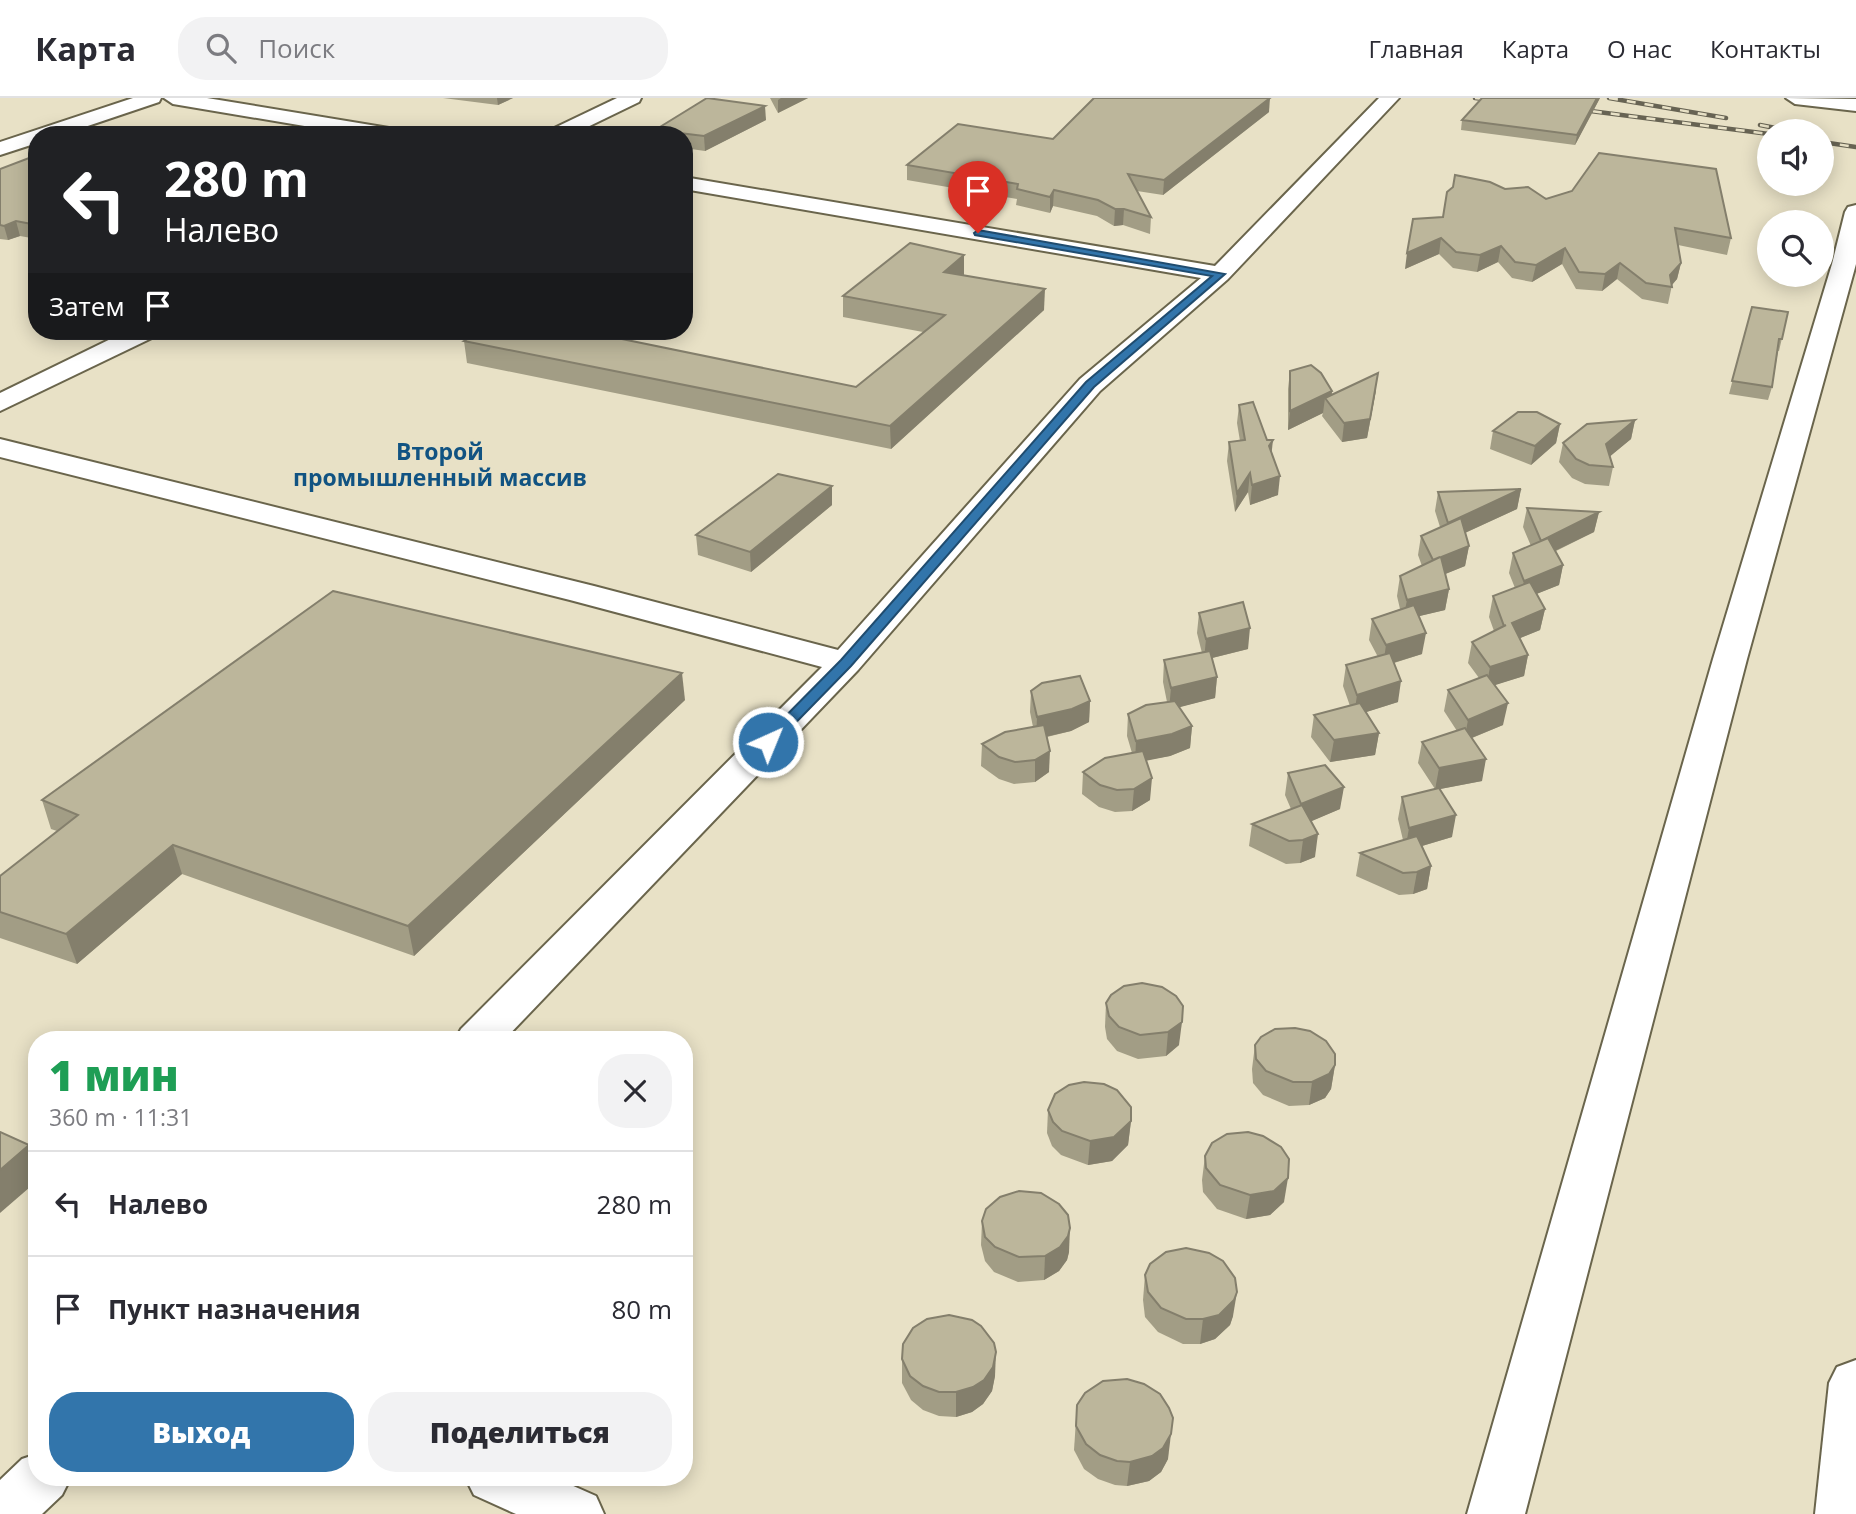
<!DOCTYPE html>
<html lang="ru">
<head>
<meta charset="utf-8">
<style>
	:root { --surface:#fff; --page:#f2f2f3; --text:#2b2b33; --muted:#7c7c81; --line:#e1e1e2; --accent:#3275ab }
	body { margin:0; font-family:"Open Sans",sans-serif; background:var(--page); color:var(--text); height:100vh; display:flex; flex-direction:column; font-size:26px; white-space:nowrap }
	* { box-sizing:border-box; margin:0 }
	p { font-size:23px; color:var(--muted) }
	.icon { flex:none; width:38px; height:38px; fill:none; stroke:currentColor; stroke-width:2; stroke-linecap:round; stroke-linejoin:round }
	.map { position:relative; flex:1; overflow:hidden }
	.drawer { position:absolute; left:28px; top:933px; width:665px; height:455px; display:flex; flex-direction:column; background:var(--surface); border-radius:28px; box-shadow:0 4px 18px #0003 }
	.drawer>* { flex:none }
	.hud { position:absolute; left:28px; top:28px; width:665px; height:214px; border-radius:28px; box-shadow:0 4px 18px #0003; background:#202124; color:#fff; overflow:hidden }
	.buttons { position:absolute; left:1757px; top:21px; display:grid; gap:14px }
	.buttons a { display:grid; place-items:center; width:77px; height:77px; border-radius:50%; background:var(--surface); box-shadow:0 4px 18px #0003; font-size:35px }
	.pin { position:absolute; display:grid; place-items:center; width:60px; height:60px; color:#fff; margin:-72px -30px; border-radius:50% 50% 50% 0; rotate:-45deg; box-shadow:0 0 7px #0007 }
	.pin .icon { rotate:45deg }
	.me { position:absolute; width:77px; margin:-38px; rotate:44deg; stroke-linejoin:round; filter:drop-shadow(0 0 5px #0008) }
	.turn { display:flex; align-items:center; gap:24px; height:147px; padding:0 21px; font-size:32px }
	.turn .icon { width:91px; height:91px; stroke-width:2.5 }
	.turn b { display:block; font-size:49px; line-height:60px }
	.then { display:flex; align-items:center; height:66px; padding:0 21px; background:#0003; gap:14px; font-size:26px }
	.round { display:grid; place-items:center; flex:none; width:74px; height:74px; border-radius:28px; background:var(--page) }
	.overview { display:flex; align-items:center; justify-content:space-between; height:119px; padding:0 21px }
	h1 { font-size:42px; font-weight:800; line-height:52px; color:#1e9e55 }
	.cta { display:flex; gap:14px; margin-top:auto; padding:14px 21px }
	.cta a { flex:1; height:80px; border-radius:28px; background:var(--accent); color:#fff; font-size:28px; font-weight:800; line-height:80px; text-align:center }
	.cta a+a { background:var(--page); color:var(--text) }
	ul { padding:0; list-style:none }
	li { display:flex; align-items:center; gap:21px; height:105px; padding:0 21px; border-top:2px solid var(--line) }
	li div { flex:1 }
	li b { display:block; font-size:26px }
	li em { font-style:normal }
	header { display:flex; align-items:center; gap:42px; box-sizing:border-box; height:98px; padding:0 35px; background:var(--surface); border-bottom:2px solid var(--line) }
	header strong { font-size:33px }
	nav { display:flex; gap:38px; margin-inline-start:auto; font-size:24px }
	.search { width:490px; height:63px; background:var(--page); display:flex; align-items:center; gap:18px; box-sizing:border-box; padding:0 24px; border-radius:28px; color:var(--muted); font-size:26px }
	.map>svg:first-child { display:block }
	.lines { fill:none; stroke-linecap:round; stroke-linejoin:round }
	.minor-casing { stroke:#6a654c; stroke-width:4 }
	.minor { fill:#fff; fill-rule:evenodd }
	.rail-casing { stroke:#676353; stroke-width:4.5 }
	.rail { stroke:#e8e1c6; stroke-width:2.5; stroke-dasharray:9; stroke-linecap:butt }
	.wall { fill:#a29d85 }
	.shaded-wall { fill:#847f6c }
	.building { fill:#bcb69b; stroke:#847f6c; stroke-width:2 }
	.route { fill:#3275ab; stroke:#204c6f; stroke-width:2 }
	.labels { text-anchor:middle; stroke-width:7; stroke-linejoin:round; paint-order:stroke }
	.far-district-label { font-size:23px; font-weight:bold; fill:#115382; stroke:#e8e1c6 }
</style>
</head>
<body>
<header>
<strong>Карта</strong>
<div class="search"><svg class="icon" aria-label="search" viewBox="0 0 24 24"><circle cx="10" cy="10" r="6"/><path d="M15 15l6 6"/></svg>Поиск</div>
<nav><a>Главная</a><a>Карта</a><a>О нас</a><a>Контакты</a></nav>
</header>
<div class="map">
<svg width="1856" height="1416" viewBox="0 0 1856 1416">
	<rect width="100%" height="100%" fill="#e8e1c6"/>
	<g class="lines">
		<defs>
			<g id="minor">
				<polygon points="133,0 161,0 159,4 61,37 37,37 37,45 0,57 0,44"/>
				<polygon points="164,0 207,0 395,31 405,37 358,37 173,6"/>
				<polygon points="617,0 641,0 639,4 571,37 545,37 548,33"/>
				<polygon points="1379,0 1399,0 1228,181 1100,293 858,572 504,942 455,942 461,931 822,569 570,502 0,359 0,341 594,488 838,552 1080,281 1201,180 684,91 684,79 1215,168"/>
				<polygon points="1786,0 1856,1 1856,13 1795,6"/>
				<polygon points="1856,107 1856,166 1747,561 1525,1416 1467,1416 1713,561 1832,166 1845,114 1848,109"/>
				<polygon points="127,233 160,233 156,238 0,313 0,295"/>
				<polygon points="1856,1262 1856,1416 1815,1416 1829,1285 1837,1269"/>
				<polygon points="37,1356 37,1379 71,1379 62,1397 42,1416 0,1416 0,1382 22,1361"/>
				<polygon points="465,1379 553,1379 596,1398 604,1416 516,1416 474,1397"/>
			</g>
		</defs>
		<!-- minor casing -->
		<use href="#minor" class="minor-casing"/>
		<!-- minor -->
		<use href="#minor" class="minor"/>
		<defs>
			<g id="rail">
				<polyline points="1475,0 1502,3"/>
				<polyline points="1609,0 1726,20"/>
				<polyline points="1575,11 1769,36"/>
				<polyline points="1760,27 1786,32"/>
				<polyline points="1822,44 1856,49"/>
			</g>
		</defs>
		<!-- rail casing -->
		<use href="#rail" class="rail-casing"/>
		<!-- rail -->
		<use href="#rail" class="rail"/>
	</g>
	<!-- wall -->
	<g class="wall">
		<polygon points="443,0 513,0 498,7"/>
		<polygon points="770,0 808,0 778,15"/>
		<polygon points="1482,0 1600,0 1575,47 1461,32 1462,22"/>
		<polygon points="1269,14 1163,97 1137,93 1151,119 1150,136 1123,127 1114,128 1097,118 1053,108 1050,115 1016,107 1017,101 907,82 907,67 1053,41"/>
		<polygon points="766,22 705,53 684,50 684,37 656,37 655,32"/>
		<polygon points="37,57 37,141 20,138 8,142 0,141 0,71"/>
		<polygon points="1505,91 1731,140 1727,157 1678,147 1681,165 1677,181 1672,187 1668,206 1642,201 1617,181 1602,193 1576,191 1562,166 1532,184 1512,180 1498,164 1477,174 1453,170 1439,156 1405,171 1443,119"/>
		<polygon points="964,177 1044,212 891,351 467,265 464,243 856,289 923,234 843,219 843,198"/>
		<polygon points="1752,209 1788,214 1779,253 1778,253 1772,289 1768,302 1729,296"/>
		<polygon points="1290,273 1332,293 1332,297 1376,292 1367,340 1342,344 1322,318 1323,315 1288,332 1288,291"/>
		<polygon points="1239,307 1272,355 1278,397 1250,407 1248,394 1235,414 1227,363 1229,344 1240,343 1237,325"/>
		<polygon points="1635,322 1631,341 1610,358 1613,369 1609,388 1585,386 1572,380 1559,364 1563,345"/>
		<polygon points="1560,326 1556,345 1531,367 1490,351 1493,333"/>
		<polygon points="832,388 832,407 751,474 698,457 696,437"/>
		<polygon points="1521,391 1517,411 1465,435 1469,448 1465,468 1445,476 1449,491 1445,512 1419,518 1422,556 1394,565 1398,604 1366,614 1379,635 1375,657 1330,664 1311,639 1314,617 1350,608 1343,588 1346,567 1378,559 1369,542 1372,521 1400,511 1397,498 1400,478 1422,468 1418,457 1421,438 1440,429 1435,413 1438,394"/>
		<polygon points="1527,410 1599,414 1594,434 1556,453 1563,467 1559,487 1536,496 1545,511 1540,532 1520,540 1528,557 1524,578 1494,587 1503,627 1472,640 1482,683 1440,691 1452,739 1422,748 1431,768 1427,791 1413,796 1399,797 1356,778 1360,755 1403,742 1398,721 1402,699 1435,691 1418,665 1422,644 1457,633 1444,613 1448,592 1479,580 1468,565 1472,544 1494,533 1489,519 1493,498 1515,490 1509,475 1513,455 1531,448 1523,429"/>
		<polygon points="1199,515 1248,551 1212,560 1217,579 1215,600 1179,609 1192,628 1190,650 1170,658 1146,662 1150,702 1132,713 1115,714 1099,709 1082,696 1083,674 1132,655 1127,638 1128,616 1167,604 1163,584 1164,562 1202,555 1197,535"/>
		<polygon points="1031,593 1090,603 1089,624 1071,633 1047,639 1049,674 1035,684 1014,686 999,681 981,668 982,646 1033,629 1030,614"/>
		<polygon points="685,602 414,858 182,776 77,866 0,840 0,778 57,733 51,731 42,702"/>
		<polygon points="1288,675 1340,711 1311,723 1315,759 1300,765 1286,766 1249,748 1252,726 1291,711 1285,697"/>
		<polygon points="1142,885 1179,947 1166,958 1138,961 1117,953 1107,941 1105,929 1106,905"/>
		<polygon points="1255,947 1335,967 1331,991 1325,1000 1309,1007 1289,1008 1263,997 1253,985 1252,971"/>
		<polygon points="1048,1012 1131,1023 1128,1047 1112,1063 1088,1067 1061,1057 1052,1048 1047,1035"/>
		<polygon points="1205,1058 1284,1104 1270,1117 1246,1121 1217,1111 1203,1094 1202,1082"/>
		<polygon points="982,1123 1069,1154 1067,1162 1059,1173 1044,1182 1018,1184 994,1174 985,1163 981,1147"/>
		<polygon points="1145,1177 1233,1218 1230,1227 1215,1241 1200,1246 1183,1246 1158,1234 1145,1219 1143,1202"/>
		<polygon points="902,1261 995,1278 992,1293 983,1306 972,1314 956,1319 939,1318 923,1312 911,1302 902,1285"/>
		<polygon points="1077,1307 1168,1361 1161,1374 1149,1383 1127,1388 1115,1387 1098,1381 1084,1371 1074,1352"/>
	</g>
	<!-- shaded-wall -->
	<g class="shaded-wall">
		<polygon points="497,0 513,0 498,7"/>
		<polygon points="781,0 808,0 778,15 778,2"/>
		<polygon points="1270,0 1269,14 1163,97 1164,82"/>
		<polygon points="1597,0 1600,0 1575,47 1577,37"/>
		<polygon points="765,8 766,22 705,53 704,38"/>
		<polygon points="1054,92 1053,108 1050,115 1050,99"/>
		<polygon points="1115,111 1124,111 1123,127 1114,128"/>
		<polygon points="16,123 20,138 8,142 4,128"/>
		<polygon points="1441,140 1439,156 1405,171 1407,155"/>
		<polygon points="1501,148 1498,164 1477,174 1480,157"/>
		<polygon points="1565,150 1562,166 1532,184 1536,167"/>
		<polygon points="964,157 964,177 944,174"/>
		<polygon points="1620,165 1617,181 1602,193 1605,176"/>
		<polygon points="1681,165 1677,181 1670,189 1670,177"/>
		<polygon points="1045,191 1044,212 891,351 890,328"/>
		<polygon points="1376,292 1367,340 1342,344 1344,325"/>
		<polygon points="1332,293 1330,307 1325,300 1323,315 1288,332 1290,313"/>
		<polygon points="1635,322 1631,341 1602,365 1606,346"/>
		<polygon points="1560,326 1556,345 1531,367 1535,348"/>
		<polygon points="1273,342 1271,360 1269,348"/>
		<polygon points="1250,375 1248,394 1235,414 1237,395"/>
		<polygon points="1280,378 1278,397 1250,407 1252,387"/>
		<polygon points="832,388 832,407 751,474 750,454"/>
		<polygon points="1521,391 1517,411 1445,444 1448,425"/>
		<polygon points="1599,414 1594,434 1536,462 1541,443"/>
		<polygon points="1469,448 1465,468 1438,479 1441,459"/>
		<polygon points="1563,467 1559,487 1519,503 1524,483"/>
		<polygon points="1449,491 1445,512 1403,522 1407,502"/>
		<polygon points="1545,511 1540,532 1508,545 1512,525"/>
		<polygon points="1250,530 1248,551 1204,562 1206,541"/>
		<polygon points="1426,535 1422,556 1383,568 1386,547"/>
		<polygon points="1528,557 1524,578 1486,590 1490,569"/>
		<polygon points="682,575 685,602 414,858 408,828"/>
		<polygon points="1217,579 1215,600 1169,612 1171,590"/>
		<polygon points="1401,583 1398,604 1354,618 1357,597"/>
		<polygon points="1090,603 1089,624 1071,633 1036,641 1037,619"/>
		<polygon points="1508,605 1503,627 1464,643 1468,622"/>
		<polygon points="1192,628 1190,650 1170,658 1135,665 1136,643"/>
		<polygon points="1379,635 1375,657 1330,664 1334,642"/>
		<polygon points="1050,653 1049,674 1035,684 1035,662"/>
		<polygon points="1486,661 1482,683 1435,692 1439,670"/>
		<polygon points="1152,680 1150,702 1132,713 1134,691"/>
		<polygon points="1344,689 1340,711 1298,729 1301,706"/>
		<polygon points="1456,717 1452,739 1405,753 1409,730"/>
		<polygon points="1318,736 1315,759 1300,765 1303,742"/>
		<polygon points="173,747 182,776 77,866 66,836"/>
		<polygon points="1431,768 1427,791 1413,796 1417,774"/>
		<polygon points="1182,924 1179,947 1166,958 1168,934"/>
		<polygon points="1335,967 1331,991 1325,1000 1309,1007 1312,984"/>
		<polygon points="1131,1023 1128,1047 1112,1063 1088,1067 1090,1043"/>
		<polygon points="29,1047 37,1066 37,1083 0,1115 0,1072"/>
		<polygon points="1288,1080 1284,1104 1270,1117 1246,1121 1250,1097"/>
		<polygon points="1070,1130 1069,1154 1067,1162 1059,1173 1044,1182 1045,1158"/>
		<polygon points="1237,1194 1233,1218 1230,1227 1215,1241 1200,1246 1203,1221"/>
		<polygon points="996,1254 995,1278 992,1293 983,1306 972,1314 956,1319 956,1294"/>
		<polygon points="1171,1336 1168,1361 1161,1374 1149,1383 1127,1388 1130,1364"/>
	</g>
	<!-- building -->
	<g class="building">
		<polygon points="707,0 765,8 704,38 655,32"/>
		<polygon points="1094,0 1270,0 1164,82 1128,76 1151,119 1124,111 1115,111 1098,102 1054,92 1050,99 1017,91 1018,86 907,67 958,26 1053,41"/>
		<polygon points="1482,0 1597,0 1577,37 1462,22"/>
		<polygon points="108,29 159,37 89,37"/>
		<polygon points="184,31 211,37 169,37"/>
		<polygon points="1599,55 1716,71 1731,140 1675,130 1681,165 1670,177 1672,189 1646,185 1620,165 1605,176 1579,174 1565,150 1536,167 1515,164 1501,148 1480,157 1456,154 1441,140 1407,155 1413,121 1443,119 1447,94 1453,89 1455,77 1490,84 1505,91 1528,89 1546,101 1572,93"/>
		<polygon points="37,57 37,127 16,123 4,128 0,127 0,71"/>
		<polygon points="910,145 964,157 944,174 1045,191 890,328 464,243 482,233 583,233 856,289 945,217 843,198"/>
		<polygon points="1752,209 1788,214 1782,241 1779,241 1772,289 1732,283"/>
		<polygon points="1311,267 1321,275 1332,293 1290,313 1290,273"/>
		<polygon points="1378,275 1370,321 1344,325 1325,300"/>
		<polygon points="1253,304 1267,342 1273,342 1269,348 1280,378 1252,387 1250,375 1237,395 1229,344 1245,342 1239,307"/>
		<polygon points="1518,314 1537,314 1560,326 1535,348 1493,333"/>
		<polygon points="1635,322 1606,346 1613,369 1589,367 1576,361 1563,345 1587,326"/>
		<polygon points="778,376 832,388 750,454 696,437"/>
		<polygon points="1521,391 1448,425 1438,394"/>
		<polygon points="1527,410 1599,414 1541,443"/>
		<polygon points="1461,420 1469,448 1441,459 1449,491 1407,502 1400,478 1440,459 1433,462 1421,438"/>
		<polygon points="1548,440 1563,467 1524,483 1513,455"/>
		<polygon points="1530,484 1545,511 1512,525 1528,557 1490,569 1472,544 1506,527 1504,528 1493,498"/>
		<polygon points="333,493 682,575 408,828 173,747 66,836 0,814 0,778 78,717 42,702"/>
		<polygon points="1243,504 1250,530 1206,541 1199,515"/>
		<polygon points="1414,507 1426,535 1386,547 1372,521"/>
		<polygon points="1210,553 1217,579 1171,590 1164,562"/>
		<polygon points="1390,555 1401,583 1357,597 1346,567"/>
		<polygon points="1487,577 1508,605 1468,622 1448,592"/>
		<polygon points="1080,578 1090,603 1072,611 1037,619 1031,593 1042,585"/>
		<polygon points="1175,603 1192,628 1172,636 1136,643 1128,616 1146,607"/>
		<polygon points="1360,605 1379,635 1334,642 1314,617"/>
		<polygon points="1044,627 1050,653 1035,662 1015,664 999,659 982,646 1005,634"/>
		<polygon points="1465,630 1486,661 1439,670 1422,644"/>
		<polygon points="1143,653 1152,680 1134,691 1117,692 1100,687 1083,674 1105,660"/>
		<polygon points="1325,667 1344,689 1301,706 1288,675"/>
		<polygon points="1439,690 1456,717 1409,730 1402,699"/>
		<polygon points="1302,707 1318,736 1303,742 1289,743 1252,726"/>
		<polygon points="1417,738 1431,768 1417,774 1403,775 1360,755"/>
		<polygon points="1142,885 1162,889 1176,898 1183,908 1182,924 1168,934 1140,937 1119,929 1109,918 1106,905 1111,897 1124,888"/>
		<polygon points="1295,930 1310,933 1326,943 1335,956 1335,967 1329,976 1312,984 1293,984 1266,973 1256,961 1255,947 1261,939 1275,931"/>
		<polygon points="1084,984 1104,986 1117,992 1131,1009 1131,1023 1114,1039 1090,1043 1062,1033 1053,1024 1048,1012 1055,996 1069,987"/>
		<polygon points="0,1034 29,1047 0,1072"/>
		<polygon points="1248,1034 1263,1038 1281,1049 1289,1061 1288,1080 1274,1093 1250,1097 1220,1087 1206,1070 1205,1058 1212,1045 1227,1036"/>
		<polygon points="1019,1093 1041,1095 1059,1106 1068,1117 1070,1130 1068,1138 1060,1149 1045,1158 1019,1159 995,1149 985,1139 982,1123 986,1111 1000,1099"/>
		<polygon points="1186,1150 1209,1155 1223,1163 1235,1180 1237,1194 1234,1202 1219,1217 1203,1221 1186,1221 1161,1210 1148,1194 1145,1177 1150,1166 1166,1154"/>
		<polygon points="949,1217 972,1222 981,1228 994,1245 996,1254 993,1269 984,1282 973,1289 956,1294 939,1294 923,1288 910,1278 902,1261 903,1246 913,1230 927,1221"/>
		<polygon points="1127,1281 1144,1286 1160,1296 1169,1310 1173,1320 1171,1336 1163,1350 1152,1358 1130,1364 1117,1363 1100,1357 1086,1346 1076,1328 1077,1307 1085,1295 1103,1283"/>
	</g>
	<!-- route -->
	<polygon class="route" points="978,132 1225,176 1094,289 851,568 774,647 763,647 761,644 763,641 841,562 1086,284 1212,178 975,137 974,135"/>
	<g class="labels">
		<!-- far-district labels -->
		<g class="far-district-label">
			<text x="440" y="362">Второй<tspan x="440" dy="26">промышленный массив</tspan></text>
		</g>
	</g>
</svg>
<div class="buttons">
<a><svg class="icon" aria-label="sound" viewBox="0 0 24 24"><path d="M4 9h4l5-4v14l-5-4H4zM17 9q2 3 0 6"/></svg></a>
<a><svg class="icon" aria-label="search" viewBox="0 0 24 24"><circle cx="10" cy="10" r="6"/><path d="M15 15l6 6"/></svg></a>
</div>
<div class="pin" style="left:978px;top:135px;background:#d93025"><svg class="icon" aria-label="arrive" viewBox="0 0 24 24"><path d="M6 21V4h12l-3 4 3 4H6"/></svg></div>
<svg class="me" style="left:768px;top:644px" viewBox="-20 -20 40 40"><circle r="17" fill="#3275ab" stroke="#fff" stroke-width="3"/><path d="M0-11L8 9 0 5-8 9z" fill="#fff"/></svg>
<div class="hud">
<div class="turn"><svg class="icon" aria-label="left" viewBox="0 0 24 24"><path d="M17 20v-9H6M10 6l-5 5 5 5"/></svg><div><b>280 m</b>Налево</div></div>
<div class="then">Затем<svg class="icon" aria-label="arrive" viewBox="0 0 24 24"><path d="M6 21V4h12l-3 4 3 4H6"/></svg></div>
</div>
<section class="drawer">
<div class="overview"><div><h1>1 мин</h1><p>360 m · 11:31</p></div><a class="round"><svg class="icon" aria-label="close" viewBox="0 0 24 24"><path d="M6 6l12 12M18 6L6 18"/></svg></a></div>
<ul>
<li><svg class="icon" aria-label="left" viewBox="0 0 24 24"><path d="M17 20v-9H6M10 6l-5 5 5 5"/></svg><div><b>Налево</b></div><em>280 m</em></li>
<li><svg class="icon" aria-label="arrive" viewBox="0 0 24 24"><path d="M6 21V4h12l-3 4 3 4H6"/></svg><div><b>Пункт назначения</b></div><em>80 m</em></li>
</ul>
<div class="cta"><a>Выход</a><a>Поделиться</a></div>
</section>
</div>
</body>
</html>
